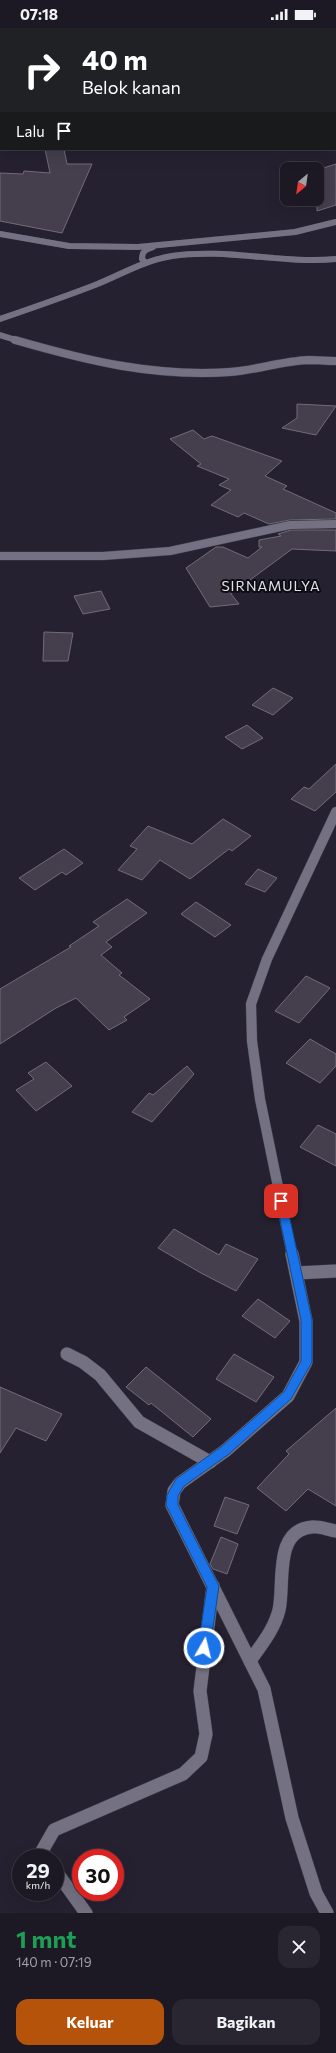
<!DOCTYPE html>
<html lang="id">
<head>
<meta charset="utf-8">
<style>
	:root { --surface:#1c1924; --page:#292631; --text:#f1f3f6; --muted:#a0a0a6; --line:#3a3841; --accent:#b45309 }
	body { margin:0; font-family:Commissioner,sans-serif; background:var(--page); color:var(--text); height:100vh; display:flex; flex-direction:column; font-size:15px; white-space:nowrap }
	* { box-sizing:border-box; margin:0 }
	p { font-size:13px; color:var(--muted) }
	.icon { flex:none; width:22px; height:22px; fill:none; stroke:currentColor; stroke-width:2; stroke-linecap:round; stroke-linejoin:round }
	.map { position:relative; height:1885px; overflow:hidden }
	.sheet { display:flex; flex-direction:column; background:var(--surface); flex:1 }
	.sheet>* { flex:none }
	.guide { position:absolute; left:0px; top:0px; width:336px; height:122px; box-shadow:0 4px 16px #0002,0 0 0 1px var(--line); background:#202124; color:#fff; overflow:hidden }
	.needle { width:26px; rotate:209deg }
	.controls { position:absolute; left:280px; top:134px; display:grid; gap:8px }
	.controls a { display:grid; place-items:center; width:44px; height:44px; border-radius:8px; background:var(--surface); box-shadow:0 4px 16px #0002,0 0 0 1px var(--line); font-size:20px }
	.speed { position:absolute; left:12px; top:1821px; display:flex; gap:8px; font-size:20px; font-weight:700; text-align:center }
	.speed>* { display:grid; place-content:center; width:52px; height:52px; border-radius:50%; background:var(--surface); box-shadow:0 4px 16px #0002,0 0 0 1px var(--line); line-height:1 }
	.speed small { font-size:10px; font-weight:400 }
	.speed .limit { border:6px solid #d22; background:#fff; color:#111 }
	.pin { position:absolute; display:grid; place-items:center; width:34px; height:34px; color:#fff; margin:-17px; border-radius:8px; box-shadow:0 2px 6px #0006 }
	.me { position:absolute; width:44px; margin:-22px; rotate:8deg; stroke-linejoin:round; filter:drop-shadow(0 0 3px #0008) }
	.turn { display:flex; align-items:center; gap:14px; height:84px; padding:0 16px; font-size:18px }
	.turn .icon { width:52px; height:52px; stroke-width:2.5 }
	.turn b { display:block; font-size:28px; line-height:34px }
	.then { display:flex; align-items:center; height:38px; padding:0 16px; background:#0003; gap:8px; font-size:15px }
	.round { display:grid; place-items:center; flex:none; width:42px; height:42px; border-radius:12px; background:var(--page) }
	.headline { display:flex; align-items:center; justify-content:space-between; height:68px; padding:0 16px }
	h1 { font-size:24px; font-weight:700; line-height:30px; color:#1e9e55 }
	.primary-button { display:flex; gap:8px; margin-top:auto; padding:8px 16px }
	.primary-button a { flex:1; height:46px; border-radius:12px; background:var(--accent); color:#fff; font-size:16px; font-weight:700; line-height:46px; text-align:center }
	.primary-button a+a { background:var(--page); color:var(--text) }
	.status { display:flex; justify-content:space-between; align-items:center; height:28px; padding:0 20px; background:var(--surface); direction:ltr }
	.status svg { height:11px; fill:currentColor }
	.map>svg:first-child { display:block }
	.building { fill:#453e4d; stroke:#736b7c }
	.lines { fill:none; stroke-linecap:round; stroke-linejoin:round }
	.street-far3-casing { stroke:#413e4a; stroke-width:6 }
	.street-far2-casing { stroke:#413e4a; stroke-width:9 }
	.street-far1-casing { stroke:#413e4a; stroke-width:11 }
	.street-casing { stroke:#413e4a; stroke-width:14 }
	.secondary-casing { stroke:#413e4a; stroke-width:6 }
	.street-far3 { stroke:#747182; stroke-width:6 }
	.street-far2 { stroke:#747182; stroke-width:8 }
	.street-far1 { stroke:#747182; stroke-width:10 }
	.street { stroke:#747182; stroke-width:13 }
	.secondary { stroke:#747182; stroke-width:6 }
	.route { fill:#1a73e8; stroke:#114b97 }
	.labels { text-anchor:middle; stroke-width:4; stroke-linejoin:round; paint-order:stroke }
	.quarter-label { font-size:14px; letter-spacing:1px; fill:#e1dfe9; stroke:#0d0c12 }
</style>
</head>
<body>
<div class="status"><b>07:18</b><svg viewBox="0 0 49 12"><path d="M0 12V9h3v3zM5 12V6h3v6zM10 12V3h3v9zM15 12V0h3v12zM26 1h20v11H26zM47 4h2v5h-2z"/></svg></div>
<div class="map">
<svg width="336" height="1885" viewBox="0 0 336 1885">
	<rect width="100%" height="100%" fill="#252130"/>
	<!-- building -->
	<g class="building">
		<polygon points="45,121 64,121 67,136 92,136 62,205 0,193 0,145 23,146 24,143 50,145"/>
		<polygon points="336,136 336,177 317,183 317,142"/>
		<polygon points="297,376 336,378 316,407 282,400 297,390"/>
		<polygon points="193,402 204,411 212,408 282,433 265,448 287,458 283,461 336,485 336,491 290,492 269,496 244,485 238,489 211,477 231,462 219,457 229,451 197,438 201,436 170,411"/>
		<polygon points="291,502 336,502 336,523 292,521 231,566 239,576 210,579 186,540 216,519 223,519 248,530 262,519 259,519 259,512 281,508 278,506"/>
		<polygon points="101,563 110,581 83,586 74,568"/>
		<polygon points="44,604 73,605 68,633 43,633"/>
		<polygon points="273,660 293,670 273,687 252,677"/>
		<polygon points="247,697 263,710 242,721 225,709"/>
		<polygon points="336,736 336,764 315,783 291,771 304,759 309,761"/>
		<polygon points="223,791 251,808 232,823 229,821 190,851 160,832 142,852 118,842 137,821 130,818 148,798 192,816"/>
		<polygon points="64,821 83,835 66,847 62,844 35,862 19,850"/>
		<polygon points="258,841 277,850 265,864 245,856"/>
		<polygon points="127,871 147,885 106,914 112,919 101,927 122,945 119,947 150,971 124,989 127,992 109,1002 76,970 56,980 0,1016 0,961 71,919 69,918 99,898 93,894"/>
		<polygon points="196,874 231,897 215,909 181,886"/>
		<polygon points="306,948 330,960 299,995 275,983"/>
		<polygon points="310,1011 336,1026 336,1038 320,1055 286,1035"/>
		<polygon points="46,1034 72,1058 36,1083 16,1062 34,1051 28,1045"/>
		<polygon points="187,1038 194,1046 152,1094 132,1084 149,1065 153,1067"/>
		<polygon points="318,1097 336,1106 336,1138 300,1119"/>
		<polygon points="174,1201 219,1227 226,1216 258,1231 236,1263 201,1245 158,1220"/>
		<polygon points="258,1271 290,1293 275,1310 242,1288"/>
		<polygon points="234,1326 274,1349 256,1374 216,1351"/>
		<polygon points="146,1339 211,1391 193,1409 151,1375 149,1377 126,1359"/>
		<polygon points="0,1359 62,1386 46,1413 16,1400 0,1425"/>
		<polygon points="336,1380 336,1478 308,1461 286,1483 257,1460 289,1426 286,1423"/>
		<polygon points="225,1469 249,1477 237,1506 214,1498"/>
		<polygon points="221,1509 238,1516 227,1546 213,1541 210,1536"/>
	</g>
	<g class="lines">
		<defs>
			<g id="street-far3">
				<polyline points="0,206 69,218 138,219 295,204 336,194"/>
				<path d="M146,235L142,231C142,223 146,221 153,219"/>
				<polyline points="0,307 19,313"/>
			</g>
			<g id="street-far2">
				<path d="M15,312C88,333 153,349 230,344C257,342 282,333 309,332C318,332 327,333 336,333"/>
				<polyline points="0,528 103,528 170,523 290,497 336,496"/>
			</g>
			<polyline id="street-far1" points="292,1227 260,1071 252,1013 251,976 267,931 336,784"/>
			<g id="street">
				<polyline points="292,1226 306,1293 306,1334 288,1368 225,1423 180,1455 174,1463 172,1477 264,1661 292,1790 316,1865 327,1885"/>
				<polyline points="296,1245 336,1243"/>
				<polyline points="67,1326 83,1334 100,1347 139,1394 210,1434"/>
				<path d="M250,1633C261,1617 274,1602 279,1582C285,1556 273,1502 312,1499C320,1498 328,1502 336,1503"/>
				<polyline points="47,1830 42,1823 54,1802 183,1746 201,1729 206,1706 200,1663 213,1558"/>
				<polyline points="55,1842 86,1885"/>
			</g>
			<path id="secondary" d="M0,291C32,280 64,269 95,257C120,247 145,232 172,228C226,220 282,236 336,231"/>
		</defs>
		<!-- street-far3 casing -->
		<use href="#street-far3" class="street-far3-casing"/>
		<!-- street-far2 casing -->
		<use href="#street-far2" class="street-far2-casing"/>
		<!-- street-far1 casing -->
		<use href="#street-far1" class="street-far1-casing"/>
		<!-- street casing -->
		<use href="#street" class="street-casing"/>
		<!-- secondary casing -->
		<use href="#secondary" class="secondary-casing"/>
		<!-- street-far3 -->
		<use href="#street-far3" class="street-far3"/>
		<!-- street-far2 -->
		<use href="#street-far2" class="street-far2"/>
		<!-- street-far1 -->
		<use href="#street-far1" class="street-far1"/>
		<!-- street -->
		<use href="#street" class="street"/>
		<!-- secondary -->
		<use href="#secondary" class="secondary"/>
	</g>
	<!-- route -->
	<polygon class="route" points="281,1169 286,1173 312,1292 312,1334 291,1371 229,1426 184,1458 178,1468 178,1477 219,1558 210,1620 208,1624 204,1626 200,1624 198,1620 207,1559 166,1477 167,1467 176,1451 221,1419 284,1364 301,1333 301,1292 276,1173"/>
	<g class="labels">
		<!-- quarter labels -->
		<g class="quarter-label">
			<text x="271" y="563">SIRNAMULYA</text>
		</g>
	</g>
</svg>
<div class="controls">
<a><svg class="needle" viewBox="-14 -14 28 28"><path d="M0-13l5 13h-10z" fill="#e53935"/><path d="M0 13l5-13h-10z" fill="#a0a0a6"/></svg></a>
</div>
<div class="speed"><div>29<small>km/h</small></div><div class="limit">30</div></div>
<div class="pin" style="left:281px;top:1173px;background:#d93025"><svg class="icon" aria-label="arrive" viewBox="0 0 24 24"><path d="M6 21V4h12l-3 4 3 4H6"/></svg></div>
<svg class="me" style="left:204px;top:1620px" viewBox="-20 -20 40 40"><circle r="17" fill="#1a73e8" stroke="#fff" stroke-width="3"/><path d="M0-11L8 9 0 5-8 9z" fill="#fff"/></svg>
<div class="guide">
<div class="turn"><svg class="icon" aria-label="right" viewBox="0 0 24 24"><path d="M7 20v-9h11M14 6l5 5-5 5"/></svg><div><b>40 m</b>Belok kanan</div></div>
<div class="then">Lalu<svg class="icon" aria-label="arrive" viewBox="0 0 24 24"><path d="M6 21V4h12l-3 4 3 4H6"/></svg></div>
</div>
</div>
<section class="sheet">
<div class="headline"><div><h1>1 mnt</h1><p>140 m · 07:19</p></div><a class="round"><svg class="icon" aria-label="close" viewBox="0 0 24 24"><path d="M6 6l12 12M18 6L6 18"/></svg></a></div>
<div class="primary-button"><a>Keluar</a><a>Bagikan</a></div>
</section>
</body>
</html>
